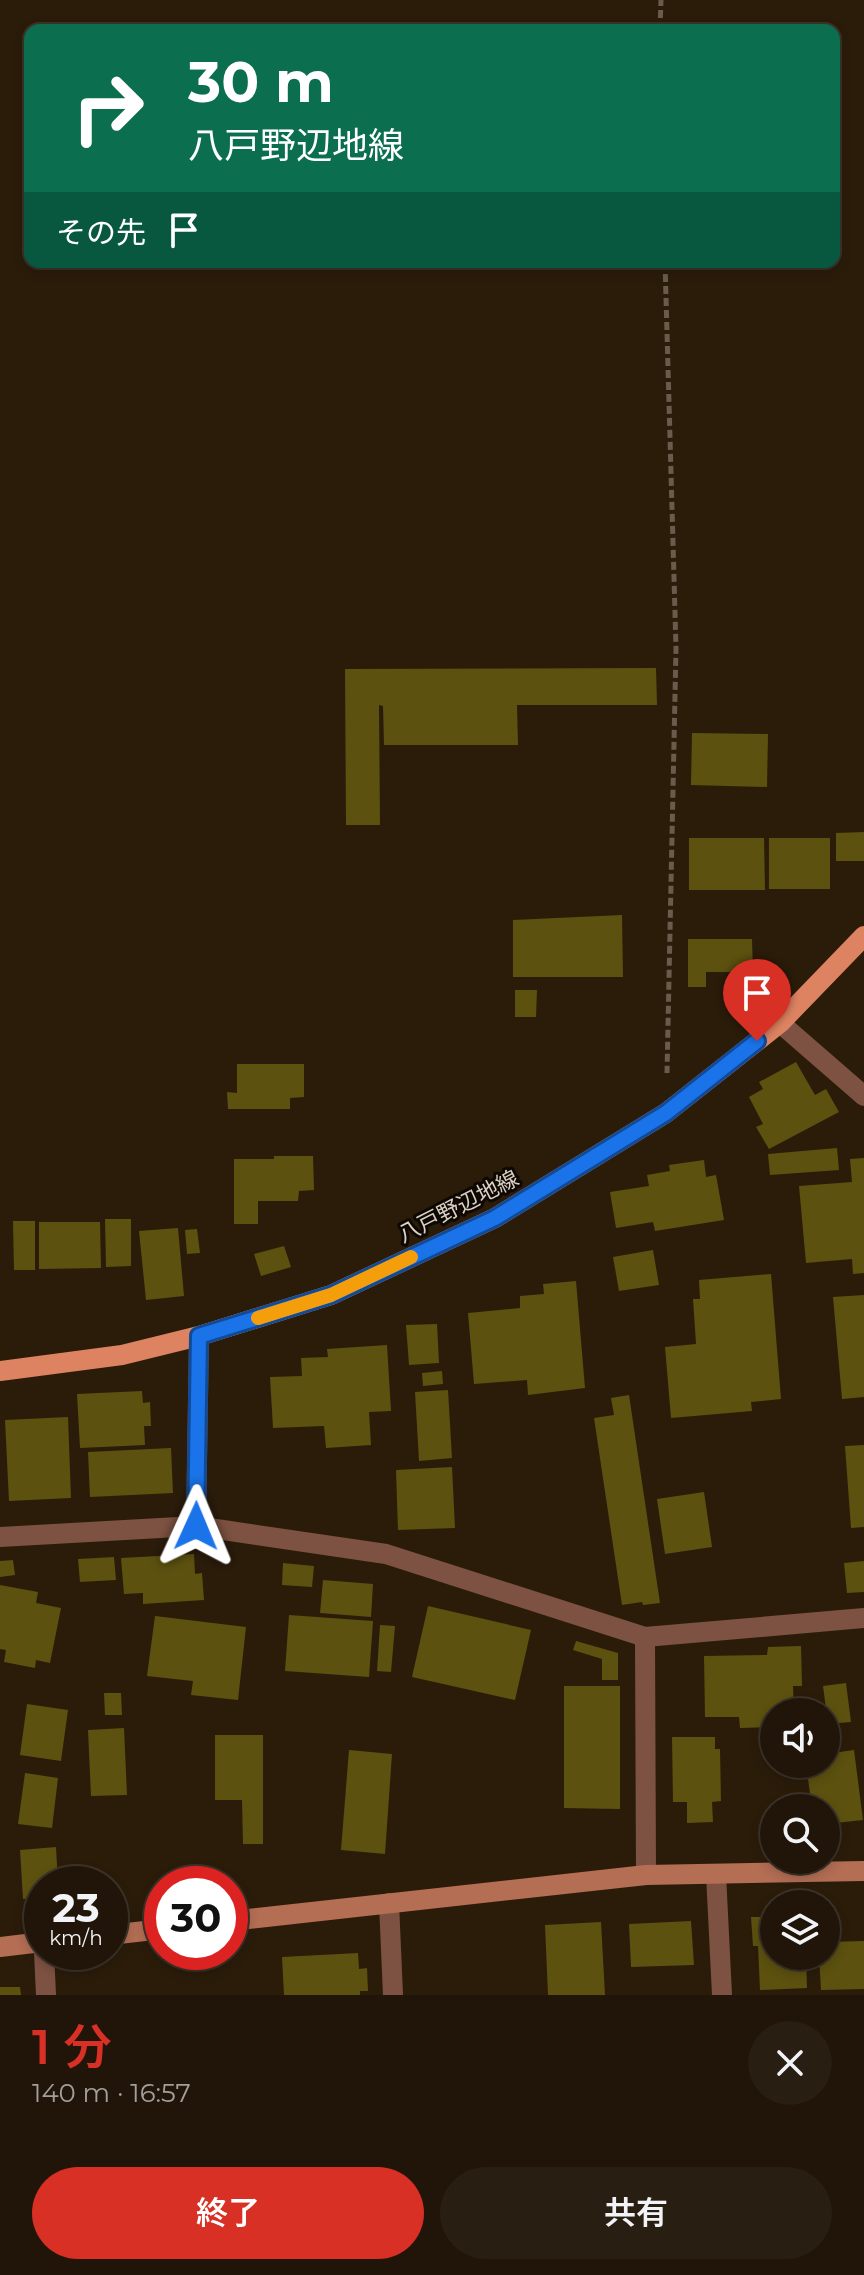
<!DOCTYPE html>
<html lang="ja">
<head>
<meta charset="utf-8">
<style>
	:root { --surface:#201508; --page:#281e12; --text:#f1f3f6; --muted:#a29f9c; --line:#3d3429; --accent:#d93025 }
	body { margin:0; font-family:Montserrat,"Noto Sans JP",sans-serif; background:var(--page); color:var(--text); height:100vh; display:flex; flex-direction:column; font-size:30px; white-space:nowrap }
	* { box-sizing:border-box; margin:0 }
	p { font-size:26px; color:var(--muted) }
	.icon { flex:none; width:44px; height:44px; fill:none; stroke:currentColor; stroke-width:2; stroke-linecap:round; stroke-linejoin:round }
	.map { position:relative; height:1995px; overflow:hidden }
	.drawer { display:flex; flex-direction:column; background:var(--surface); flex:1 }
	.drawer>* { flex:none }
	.guide { position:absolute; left:24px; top:24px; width:816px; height:244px; border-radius:16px; box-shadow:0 4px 12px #0003,0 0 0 2px var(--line); background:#0b6e4f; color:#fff; overflow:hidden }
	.buttons { position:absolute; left:760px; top:1698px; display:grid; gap:16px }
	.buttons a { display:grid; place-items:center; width:80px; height:80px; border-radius:50%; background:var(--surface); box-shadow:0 4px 12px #0003,0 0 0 2px var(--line); font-size:40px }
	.speed { position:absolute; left:24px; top:1866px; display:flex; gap:16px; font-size:40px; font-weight:700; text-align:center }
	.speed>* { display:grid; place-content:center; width:104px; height:104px; border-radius:50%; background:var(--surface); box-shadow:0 4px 12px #0003,0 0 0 2px var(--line); line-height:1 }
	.speed small { font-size:20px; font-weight:400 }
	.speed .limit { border:12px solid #d22; background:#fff; color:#111 }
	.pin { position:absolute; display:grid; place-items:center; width:68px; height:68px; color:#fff; margin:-82px -34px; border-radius:50% 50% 50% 0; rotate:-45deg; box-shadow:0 0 8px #0007 }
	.pin .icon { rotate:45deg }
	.me { position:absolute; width:88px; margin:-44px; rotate:1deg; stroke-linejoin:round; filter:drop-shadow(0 0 6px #0008) }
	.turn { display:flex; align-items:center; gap:28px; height:168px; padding:0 32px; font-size:36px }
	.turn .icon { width:104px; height:104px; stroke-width:2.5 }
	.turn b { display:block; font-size:56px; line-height:68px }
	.then { display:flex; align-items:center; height:76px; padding:0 32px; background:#0003; gap:16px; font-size:30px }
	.round { display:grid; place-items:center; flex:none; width:84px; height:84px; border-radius:42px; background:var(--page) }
	.overview { display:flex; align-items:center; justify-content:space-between; height:136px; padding:0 32px }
	h1 { font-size:48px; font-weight:600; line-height:60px; color:var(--accent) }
	.cta { display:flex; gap:16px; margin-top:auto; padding:16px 32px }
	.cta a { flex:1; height:92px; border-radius:48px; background:var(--accent); color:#fff; font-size:32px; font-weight:600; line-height:92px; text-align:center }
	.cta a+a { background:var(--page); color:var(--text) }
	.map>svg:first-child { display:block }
	.building { fill:#5c510f }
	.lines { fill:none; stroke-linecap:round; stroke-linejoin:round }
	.path { stroke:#695c4c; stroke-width:5; stroke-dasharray:8 4; stroke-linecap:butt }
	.street { stroke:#7e5242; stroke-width:20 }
	.secondary { stroke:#b36e54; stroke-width:20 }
	.primary { stroke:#dd8362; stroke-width:20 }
	.route-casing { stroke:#114b97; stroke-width:20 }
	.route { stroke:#1a73e8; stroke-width:14 }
	.slow { stroke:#f59e0b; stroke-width:14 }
	.labels { text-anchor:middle; stroke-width:6; stroke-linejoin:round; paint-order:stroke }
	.street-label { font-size:22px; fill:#dbd1c6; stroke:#0e0803 }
</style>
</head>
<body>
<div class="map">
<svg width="864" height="1995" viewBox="0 0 864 1995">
	<rect width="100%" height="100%" fill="#2b1c0a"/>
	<!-- building -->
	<g class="building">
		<polygon points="656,668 657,705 517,705 518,745 384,745 383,706 379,705 380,825 346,825 345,669"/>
		<polygon points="692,733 768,734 767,787 691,785"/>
		<polygon points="864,832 864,861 836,861 836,833"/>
		<polygon points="689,838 764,838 765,890 689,890"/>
		<rect x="769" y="838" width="61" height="51"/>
		<polygon points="622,915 623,977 513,977 513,920"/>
		<polygon points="688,939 752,939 753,972 706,972 706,987 688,987"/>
		<polygon points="515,990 537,990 536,1017 515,1017"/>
		<polygon points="796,1062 815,1095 826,1089 839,1112 769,1149 756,1127 763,1124 749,1097 763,1089 759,1082"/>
		<polygon points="237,1064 304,1064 304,1097 290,1098 290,1109 228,1109 227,1092 237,1093"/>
		<polygon points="837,1148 839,1170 770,1175 768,1154"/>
		<polygon points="274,1156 313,1156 314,1190 299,1191 298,1201 258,1201 258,1224 234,1224 234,1159 274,1159"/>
		<polygon points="864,1158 864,1273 853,1274 852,1259 806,1263 799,1186 852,1182 850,1159"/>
		<polygon points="704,1160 706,1177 716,1175 724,1220 655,1231 653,1222 616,1228 610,1192 649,1186 647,1175 670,1171 669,1165"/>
		<polygon points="105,1219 131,1219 131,1266 106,1267"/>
		<polygon points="13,1221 35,1221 35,1270 14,1270"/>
		<polygon points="39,1222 100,1222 101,1268 39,1269"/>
		<polygon points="178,1228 184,1296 146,1300 139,1231"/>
		<polygon points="197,1229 200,1253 187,1254 185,1230"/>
		<polygon points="284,1246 291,1267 261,1276 254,1254"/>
		<polygon points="653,1250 659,1285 619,1291 613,1257"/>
		<polygon points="771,1274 781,1399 751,1402 752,1411 671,1418 665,1347 696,1344 693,1299 700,1299 699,1280"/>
		<polygon points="576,1281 585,1388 528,1395 527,1380 474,1384 468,1313 520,1308 520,1296 544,1294 543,1284"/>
		<polygon points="864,1295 864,1397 842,1399 833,1297"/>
		<polygon points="437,1324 439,1363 409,1365 406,1325"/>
		<polygon points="387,1345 391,1411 369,1412 371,1445 326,1448 324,1426 273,1428 270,1377 302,1376 301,1358 328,1357 327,1349"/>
		<polygon points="442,1371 443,1384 423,1386 422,1373"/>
		<polygon points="448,1390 452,1458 419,1461 415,1392"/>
		<polygon points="142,1391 143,1403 150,1402 151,1426 144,1426 145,1445 80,1448 77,1394"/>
		<polygon points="629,1395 660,1603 643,1605 642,1602 622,1605 594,1418 614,1415 611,1398"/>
		<polygon points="68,1417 71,1498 9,1501 5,1420"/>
		<polygon points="864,1445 864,1527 851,1528 845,1446"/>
		<polygon points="171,1448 173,1493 90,1497 88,1452"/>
		<polygon points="452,1467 455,1528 398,1530 396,1470"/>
		<polygon points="704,1492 712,1547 665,1554 657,1499"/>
		<polygon points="194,1554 195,1574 202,1573 204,1600 143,1604 143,1593 124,1594 121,1558"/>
		<polygon points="114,1557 116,1580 80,1582 78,1559"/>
		<polygon points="13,1560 15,1575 0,1577 0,1561"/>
		<polygon points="864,1561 864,1592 847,1593 844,1563"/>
		<polygon points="283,1563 314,1566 312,1587 282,1585"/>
		<polygon points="323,1580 373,1584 371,1617 320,1613"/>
		<polygon points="0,1585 38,1592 36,1603 61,1608 50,1663 36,1660 35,1668 4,1662 6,1650 0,1649"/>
		<polygon points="428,1606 531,1630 515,1700 412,1677"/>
		<polygon points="289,1615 373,1621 369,1677 285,1671"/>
		<polygon points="155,1616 246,1627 238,1700 191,1695 193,1681 147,1676"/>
		<polygon points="380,1625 395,1626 391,1672 377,1671"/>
		<polygon points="576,1641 618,1653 618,1680 602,1680 602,1659 573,1650"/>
		<polygon points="801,1646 802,1686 793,1686 794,1712 774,1712 774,1727 740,1728 739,1717 705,1717 704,1656 767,1655 768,1647"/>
		<polygon points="846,1683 851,1722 828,1724 823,1686"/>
		<polygon points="564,1686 620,1686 620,1809 564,1808"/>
		<polygon points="104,1693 121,1693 122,1715 105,1715"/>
		<polygon points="27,1704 68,1710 61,1761 20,1755"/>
		<polygon points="124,1728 127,1795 91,1796 88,1730"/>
		<polygon points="215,1735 263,1735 263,1844 243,1844 242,1800 215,1800"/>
		<polygon points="672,1737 715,1737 715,1749 720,1749 721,1801 712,1802 713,1822 687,1823 687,1802 673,1802"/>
		<polygon points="349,1750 392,1754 385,1854 341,1850"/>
		<polygon points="854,1750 863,1820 826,1824 826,1808 812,1808 806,1764 826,1764 826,1754"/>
		<polygon points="25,1773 58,1778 52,1828 18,1824"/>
		<polygon points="56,1847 58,1884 42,1884 42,1898 23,1899 20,1850"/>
		<polygon points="751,1917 774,1917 774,1956 806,1956 807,1988 760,1990 758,1946 753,1946"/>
		<polygon points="691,1921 694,1965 631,1967 629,1924"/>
		<polygon points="601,1922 605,1995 548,1995 545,1925"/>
		<polygon points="864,1941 864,1989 821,1990 819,1956 826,1956 826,1942"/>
		<polygon points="358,1953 359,1969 367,1968 368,1991 360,1991 360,1995 284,1995 282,1957"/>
		<polygon points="0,1987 20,1987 21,1995 0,1995"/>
	</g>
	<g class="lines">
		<!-- path -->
		<g class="path">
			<polyline points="660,30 661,0"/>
			<polyline points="665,262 676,648 667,1073"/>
		</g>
		<!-- street -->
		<g class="street">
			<polyline points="780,1023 864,1096"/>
			<polyline points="196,1526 199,1336"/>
			<polyline points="0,1537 196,1526 386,1554 645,1637 864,1618"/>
			<polyline points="645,1637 646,1875"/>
			<polyline points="716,1874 722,1995"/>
			<polyline points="389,1903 393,1995"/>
			<polyline points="44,1952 46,1995"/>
		</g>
		<!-- secondary -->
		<g class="secondary">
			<polyline points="230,1921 646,1875 864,1871"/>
			<polyline points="110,1935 162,1929"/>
			<polyline points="0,1947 42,1942"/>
		</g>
		<!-- primary -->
		<polyline class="primary" points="0,1371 122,1355 199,1336 331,1295 495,1218 666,1113 780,1023 864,936"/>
	</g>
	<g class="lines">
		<defs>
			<polyline id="route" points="196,1526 199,1336 331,1295 495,1218 666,1113 757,1041"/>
		</defs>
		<!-- route casing -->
		<use href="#route" class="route-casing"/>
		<!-- route -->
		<use href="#route" class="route"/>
		<!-- slow -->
		<polyline class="slow" points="258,1318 331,1295 411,1257"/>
	</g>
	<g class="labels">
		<!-- street labels -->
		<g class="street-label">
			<text transform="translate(458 1206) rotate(-27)" y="8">八戸野辺地線</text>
		</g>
	</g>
</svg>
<div class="buttons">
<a><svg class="icon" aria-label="sound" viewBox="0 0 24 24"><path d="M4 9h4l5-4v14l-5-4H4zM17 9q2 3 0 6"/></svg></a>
<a><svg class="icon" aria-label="search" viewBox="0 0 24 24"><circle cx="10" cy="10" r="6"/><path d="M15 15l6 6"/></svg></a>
<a><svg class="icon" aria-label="layers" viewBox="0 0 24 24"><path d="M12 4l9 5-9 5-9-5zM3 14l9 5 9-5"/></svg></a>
</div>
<div class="speed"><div>23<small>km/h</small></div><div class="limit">30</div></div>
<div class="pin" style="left:757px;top:1041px;background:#d93025"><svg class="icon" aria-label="arrive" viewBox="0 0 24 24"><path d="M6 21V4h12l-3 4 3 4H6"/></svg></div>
<svg class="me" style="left:196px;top:1526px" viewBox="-20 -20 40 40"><path d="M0-17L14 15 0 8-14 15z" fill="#1a73e8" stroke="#fff" stroke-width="4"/></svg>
<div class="guide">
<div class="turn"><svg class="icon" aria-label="right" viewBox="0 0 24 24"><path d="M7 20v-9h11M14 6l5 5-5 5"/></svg><div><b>30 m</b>八戸野辺地線</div></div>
<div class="then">その先<svg class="icon" aria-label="arrive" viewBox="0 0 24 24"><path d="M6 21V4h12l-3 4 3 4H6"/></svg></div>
</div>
</div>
<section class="drawer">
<div class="overview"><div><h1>1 分</h1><p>140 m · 16:57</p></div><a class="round"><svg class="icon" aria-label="close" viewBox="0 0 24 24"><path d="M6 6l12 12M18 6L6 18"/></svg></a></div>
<div class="cta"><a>終了</a><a>共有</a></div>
</section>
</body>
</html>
